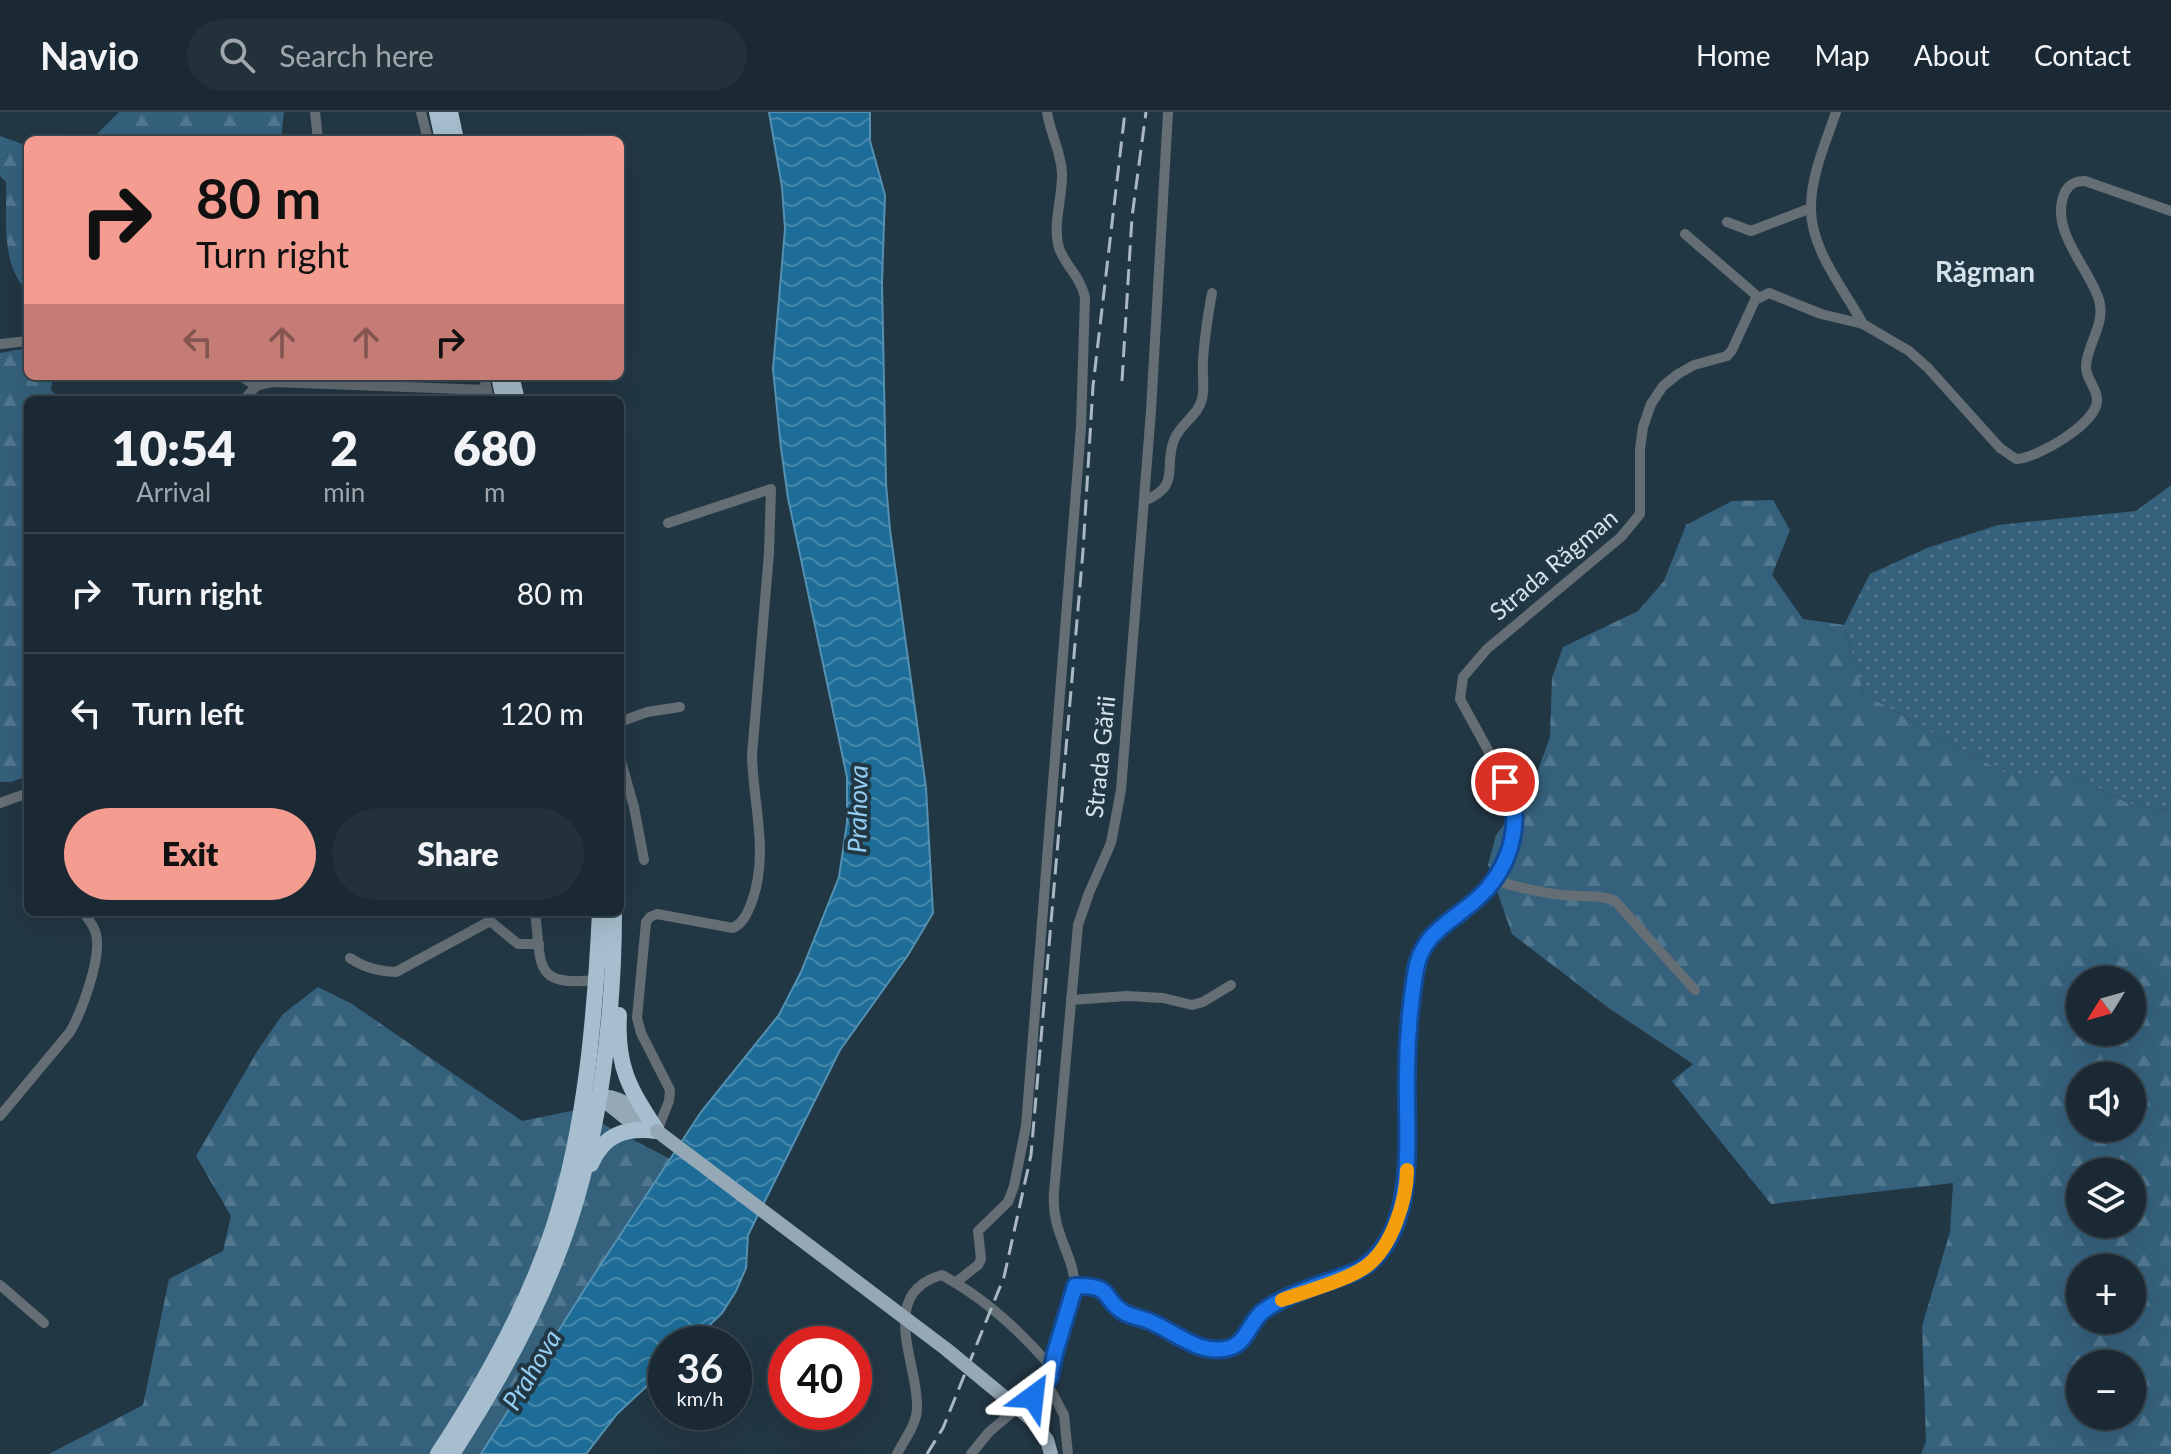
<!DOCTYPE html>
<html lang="en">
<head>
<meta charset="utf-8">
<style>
	:root { --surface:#1a2933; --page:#23313b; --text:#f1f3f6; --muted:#9fa6ac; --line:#38454e; --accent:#f59c91 }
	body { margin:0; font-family:Lato,sans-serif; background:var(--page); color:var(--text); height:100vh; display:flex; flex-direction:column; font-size:30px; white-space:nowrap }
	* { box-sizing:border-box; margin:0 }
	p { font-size:26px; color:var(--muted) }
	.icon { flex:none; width:44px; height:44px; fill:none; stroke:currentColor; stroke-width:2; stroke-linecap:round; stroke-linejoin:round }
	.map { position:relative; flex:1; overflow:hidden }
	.drawer { position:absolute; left:24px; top:284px; width:600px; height:520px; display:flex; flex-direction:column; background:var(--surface); border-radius:12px; box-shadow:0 8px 32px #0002,0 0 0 2px var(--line) }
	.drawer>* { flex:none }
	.hud { position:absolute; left:24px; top:24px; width:600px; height:244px; border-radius:12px; box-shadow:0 8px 32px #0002,0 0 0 2px var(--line); background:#f59c91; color:#111; overflow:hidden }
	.needle { width:52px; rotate:233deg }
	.tools { position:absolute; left:2066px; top:854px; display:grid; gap:16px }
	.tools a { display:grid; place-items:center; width:80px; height:80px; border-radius:50%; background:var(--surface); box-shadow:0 8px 32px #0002,0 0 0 2px var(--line); font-size:40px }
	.speed { position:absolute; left:648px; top:1214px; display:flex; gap:16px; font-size:40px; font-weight:700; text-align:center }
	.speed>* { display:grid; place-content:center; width:104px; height:104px; border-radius:50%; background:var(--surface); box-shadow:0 8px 32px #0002,0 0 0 2px var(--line); line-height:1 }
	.speed small { font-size:20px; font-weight:400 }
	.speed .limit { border:12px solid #d22; background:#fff; color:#111 }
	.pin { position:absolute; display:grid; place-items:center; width:68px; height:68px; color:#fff; margin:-34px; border:4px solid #fff; border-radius:50%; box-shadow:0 2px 8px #0007 }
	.me { position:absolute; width:88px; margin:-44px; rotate:30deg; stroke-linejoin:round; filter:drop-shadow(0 0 6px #0008) }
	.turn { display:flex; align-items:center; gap:28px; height:168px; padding:0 40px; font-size:36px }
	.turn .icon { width:104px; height:104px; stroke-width:2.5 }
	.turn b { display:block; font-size:56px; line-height:68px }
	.lanes { display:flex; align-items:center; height:76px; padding:0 40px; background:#0003; justify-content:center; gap:40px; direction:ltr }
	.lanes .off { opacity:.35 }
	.eta { display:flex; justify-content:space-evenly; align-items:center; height:136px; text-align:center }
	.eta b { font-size:48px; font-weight:800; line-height:56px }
	.button { display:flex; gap:16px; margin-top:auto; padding:16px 40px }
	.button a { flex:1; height:92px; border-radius:48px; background:var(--accent); color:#111; font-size:32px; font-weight:800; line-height:92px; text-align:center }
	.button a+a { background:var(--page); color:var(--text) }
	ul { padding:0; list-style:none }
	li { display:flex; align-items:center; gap:24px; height:120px; padding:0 40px; border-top:2px solid var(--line) }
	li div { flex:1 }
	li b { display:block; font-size:30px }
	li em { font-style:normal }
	header { display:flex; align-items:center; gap:48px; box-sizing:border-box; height:112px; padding:0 40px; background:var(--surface); border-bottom:2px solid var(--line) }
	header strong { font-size:38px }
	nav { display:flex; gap:44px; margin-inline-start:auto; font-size:28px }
	.search { width:560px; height:72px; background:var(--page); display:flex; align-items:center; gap:20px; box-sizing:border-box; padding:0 28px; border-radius:44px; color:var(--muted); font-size:30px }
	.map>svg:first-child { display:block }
	.grass { fill:url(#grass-dots) }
	.forest { fill:url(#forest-firs); fill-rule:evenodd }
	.water { fill:url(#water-waves); stroke:#5490b1; stroke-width:2 }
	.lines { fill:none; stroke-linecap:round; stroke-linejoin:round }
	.minor { stroke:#656e75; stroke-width:10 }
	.major { stroke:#94a8b5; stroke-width:14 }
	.highway { stroke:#a6bece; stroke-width:16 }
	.rail { stroke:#a9b8c1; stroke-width:3; stroke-dasharray:16 8; stroke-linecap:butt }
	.major-bridge { stroke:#94a8b5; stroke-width:14 }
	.route-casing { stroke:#114b97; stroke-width:20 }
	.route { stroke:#1a73e8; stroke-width:14 }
	.slow { stroke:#f59e0b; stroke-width:14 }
	.labels { text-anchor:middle; stroke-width:8; stroke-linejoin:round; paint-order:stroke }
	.street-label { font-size:24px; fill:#d5e2ea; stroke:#223744 }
	.water-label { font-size:26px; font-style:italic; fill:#95cdf2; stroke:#223744 }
	.quarter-label { font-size:28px; font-weight:bold; fill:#d5e2ea; stroke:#223744 }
</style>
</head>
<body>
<header>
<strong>Navio</strong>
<div class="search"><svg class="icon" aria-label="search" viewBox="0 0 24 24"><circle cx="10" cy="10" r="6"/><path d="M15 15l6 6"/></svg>Search here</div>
<nav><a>Home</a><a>Map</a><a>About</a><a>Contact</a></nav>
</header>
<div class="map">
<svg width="2171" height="1342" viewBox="0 0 2171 1342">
	<defs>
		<pattern id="grass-dots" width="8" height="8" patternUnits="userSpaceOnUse" patternTransform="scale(2)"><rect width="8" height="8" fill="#35617c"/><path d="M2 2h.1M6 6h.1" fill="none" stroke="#51778f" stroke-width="1.8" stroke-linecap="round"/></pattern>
		<pattern id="forest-firs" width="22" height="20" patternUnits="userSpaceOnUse" patternTransform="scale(2)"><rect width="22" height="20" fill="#35617c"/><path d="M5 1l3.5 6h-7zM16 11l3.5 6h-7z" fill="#51778f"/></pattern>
		<pattern id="water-waves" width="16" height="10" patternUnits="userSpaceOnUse" patternTransform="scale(2)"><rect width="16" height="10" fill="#1d6d98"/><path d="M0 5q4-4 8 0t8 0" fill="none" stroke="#4888ab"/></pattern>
	</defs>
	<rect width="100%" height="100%" fill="#223744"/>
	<!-- grass -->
	<polygon class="grass" points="2171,373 2171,699 2130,692 2073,663 2009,663 1864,582 1844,513 1870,462 1927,436 1998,413 2136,399"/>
	<!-- forest -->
	<g class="forest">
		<polygon points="119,0 284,0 281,28 91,28"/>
		<path d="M0,24L28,34V181C0,150 7,111 6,70L0,64Z"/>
		<polygon points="23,237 28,238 28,264 53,264 51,278 62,288 28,288 28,664 11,670 0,670 0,241"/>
		<path d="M1773,388L1790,418L1772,463L1803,507L1844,513L1864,582L2009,663H2073L2130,692L2171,699V1342H1921L1926,1330L1922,1214L1950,1120L1953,1071L1771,1092L1672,969L1693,952L1610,897L1512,822L1488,753L1496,723L1531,678L1550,625L1552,566L1563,535L1638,499L1664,469L1686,413L1732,389ZM2080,868H2132V920H2080ZM2080,964H2132V1016H2080ZM2080,1060H2132V1112H2080ZM2080,1156H2132V1208H2080ZM2080,1252H2132V1304H2080Z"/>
		<polygon points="318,875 352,892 522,1009 576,998 672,1048 586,1175 481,1342 49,1342 143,1293 169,1167 223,1139 231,1104 196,1044 258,938 283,902"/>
	</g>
	<!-- water -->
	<polygon class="water" points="769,0 870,0 870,29 885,83 882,171 886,372 890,418 926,676 933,801 908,843 840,938 748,1123 746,1156 736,1179 722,1201 690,1232 666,1232 666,1256 617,1302 586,1342 481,1342 586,1175 701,1000 779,903 801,860 839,765 847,711 847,665 788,386 781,336 773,257 785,117 782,75"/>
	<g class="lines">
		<!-- minor -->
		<g class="minor">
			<polyline points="315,0 318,28"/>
			<polyline points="421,0 428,28"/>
			<path d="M1836,0C1826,30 1811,63 1811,95C1810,137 1844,177 1863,212"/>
			<polyline points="1727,110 1751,119 1811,96"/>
			<polyline points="1685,122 1757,184"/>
			<polyline points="0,232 28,229"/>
			<polyline points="241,264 256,274"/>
			<polyline points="484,264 489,288"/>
			<polyline points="244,288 256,274 273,270 487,278"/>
			<path d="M1144,389C1182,373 1163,357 1174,328C1180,312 1198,304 1202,287C1205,275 1202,262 1203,250C1204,227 1208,203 1212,181"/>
			<polyline points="620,610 647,600 680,595"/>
			<polyline points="620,646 634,695 644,748"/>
			<polyline points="0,691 28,681"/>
			<path d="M1493,768C1517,775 1540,781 1564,783C1582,785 1599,782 1615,789L1695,878"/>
			<path d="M535,800C542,853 532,875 595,868"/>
			<path d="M350,846C365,856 378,859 396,860L490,809L518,832H539"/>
			<polyline points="1071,888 1127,884 1163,886 1192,893 1203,890 1231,873"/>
			<path d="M0,1004L70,920C82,899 102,845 96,822C94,813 88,807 83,800"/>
			<path d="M657,1019L669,989L670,978L641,921L637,906L646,810L650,805L657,802L733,816C743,811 747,802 751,792C770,742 753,694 752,643L769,441L771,377L668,411"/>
			<path d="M955,1171L978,1153L981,1147L978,1119L1008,1090L1014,1074L1026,1014L1081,315L1085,185C1079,162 1066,155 1059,136C1052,113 1063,84 1062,61C1061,39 1050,21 1047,0"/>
			<polyline points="0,1173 44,1211"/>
			<path d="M1075,1174H1097L1105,1178L1121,1199L1147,1208L1174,1225L1203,1235L1230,1236L1239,1231L1263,1198L1281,1188L1357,1159L1368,1153L1377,1142L1401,1099L1407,1071V959L1418,846L1427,829L1439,817L1487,777L1507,742L1515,719L1516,703L1513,684L1460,587L1463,565L1487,537L1621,425L1640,402V337L1643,315L1651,292L1663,274L1678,262L1694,253L1727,244L1732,238L1755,188L1769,181L1821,202L1863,212L1909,239L1928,256L2000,336L2016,347C2036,347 2096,312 2097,289C2098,276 2085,267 2086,254C2087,232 2106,212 2099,188C2089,155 2048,118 2065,80C2069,72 2075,69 2085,69L2171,99"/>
			<polyline points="1047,1271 1064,1303 1068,1342"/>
			<path d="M897,1342C904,1328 917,1312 917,1296C919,1253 876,1181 942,1163C986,1187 1020,1219 1052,1256"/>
			<path d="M971,1342L989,1320L1047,1271L1075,1174C1073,1140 1051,1121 1054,1080L1078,813L1089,781L1111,731L1121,678L1151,299L1168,0"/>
		</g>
		<!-- major -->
		<g class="major">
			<path d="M598,984C619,984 631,993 646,1008"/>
			<polyline points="598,984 627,1007 649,1017"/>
			<polyline points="1032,1308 1047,1328 1051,1342"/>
		</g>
		<!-- highway -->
		<g class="highway">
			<polyline points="437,0 443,28"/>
			<polyline points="450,0 456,28"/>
			<polyline points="499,264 504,288"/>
			<polyline points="511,264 517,288"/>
			<path d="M619,903C616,956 630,977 657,1019"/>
			<path d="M591,1052C604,1022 626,1015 657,1019"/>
			<path d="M438,1342C484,1272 528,1194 554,1114C586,1014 595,904 600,800"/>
			<path d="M452,1342C497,1273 539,1198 566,1120C600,1021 614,904 614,800"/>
		</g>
		<!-- rail -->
		<g class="rail">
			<polyline points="1122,269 1132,105 1146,0"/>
			<polyline points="927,1342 943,1316 1004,1165 1031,1043 1083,439 1093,274 1125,0"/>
		</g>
		<!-- major-bridge -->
		<polyline class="major-bridge" points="657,1019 946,1237 1032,1308"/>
	</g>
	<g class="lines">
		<defs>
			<path id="route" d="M1033,1285L1050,1266L1055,1241L1075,1174C1116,1173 1100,1187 1125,1201C1133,1205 1141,1206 1149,1209C1174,1219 1199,1244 1229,1236C1247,1232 1250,1207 1266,1197C1293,1179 1327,1171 1357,1159C1421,1124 1405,1022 1407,961C1407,929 1410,895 1415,863C1421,815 1459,809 1487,777C1512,748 1524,704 1505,670"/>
		</defs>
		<!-- route casing -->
		<use href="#route" class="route-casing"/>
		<!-- route -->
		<use href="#route" class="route"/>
		<!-- slow -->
		<path class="slow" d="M1282,1188C1304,1180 1351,1167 1368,1153C1392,1134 1407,1087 1407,1058"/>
	</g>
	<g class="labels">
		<!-- street labels -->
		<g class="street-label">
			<text transform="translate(1554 453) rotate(-40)" y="8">Strada Răgman</text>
			<text transform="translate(1101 645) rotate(-84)" y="8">Strada Gării</text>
		</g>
		<!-- water labels -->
		<g class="water-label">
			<text transform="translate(858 697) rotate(-89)" y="9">Prahova</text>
			<text transform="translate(532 1258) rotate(-59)" y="9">Prahova</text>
		</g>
		<!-- quarter labels -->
		<g class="quarter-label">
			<text x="1985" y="170">Răgman</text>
		</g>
	</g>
</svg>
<div class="tools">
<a><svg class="needle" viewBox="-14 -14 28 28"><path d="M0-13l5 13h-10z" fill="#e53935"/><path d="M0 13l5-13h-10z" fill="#9fa6ac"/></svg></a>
<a><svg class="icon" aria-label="sound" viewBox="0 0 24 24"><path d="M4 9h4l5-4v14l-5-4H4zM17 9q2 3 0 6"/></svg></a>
<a><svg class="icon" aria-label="layers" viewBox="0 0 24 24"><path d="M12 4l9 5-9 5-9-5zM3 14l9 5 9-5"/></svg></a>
<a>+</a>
<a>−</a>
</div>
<div class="speed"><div>36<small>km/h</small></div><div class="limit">40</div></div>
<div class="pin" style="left:1505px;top:670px;background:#d93025"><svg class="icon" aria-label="arrive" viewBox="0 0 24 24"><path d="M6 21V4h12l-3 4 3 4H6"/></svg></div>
<svg class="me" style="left:1033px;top:1285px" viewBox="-20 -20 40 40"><path d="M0-17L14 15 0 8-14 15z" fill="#1a73e8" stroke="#fff" stroke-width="4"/></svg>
<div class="hud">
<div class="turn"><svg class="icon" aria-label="right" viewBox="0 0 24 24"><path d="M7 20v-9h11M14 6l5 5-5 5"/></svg><div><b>80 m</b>Turn right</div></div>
<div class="lanes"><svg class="icon off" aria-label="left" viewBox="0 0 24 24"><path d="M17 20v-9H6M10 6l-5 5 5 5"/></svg><svg class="icon off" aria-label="ahead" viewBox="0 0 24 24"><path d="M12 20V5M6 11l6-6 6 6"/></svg><svg class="icon off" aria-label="ahead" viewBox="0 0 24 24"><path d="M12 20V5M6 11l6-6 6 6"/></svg><svg class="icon" aria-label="right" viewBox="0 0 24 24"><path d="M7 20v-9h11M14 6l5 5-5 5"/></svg></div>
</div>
<section class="drawer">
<div class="eta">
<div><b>10:54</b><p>Arrival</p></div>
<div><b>2</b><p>min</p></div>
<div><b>680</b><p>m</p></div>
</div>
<ul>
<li><svg class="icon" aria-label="right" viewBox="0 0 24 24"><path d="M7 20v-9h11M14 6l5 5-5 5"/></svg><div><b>Turn right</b></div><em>80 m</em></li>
<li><svg class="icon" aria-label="left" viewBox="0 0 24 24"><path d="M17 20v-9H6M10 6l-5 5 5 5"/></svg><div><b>Turn left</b></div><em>120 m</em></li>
</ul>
<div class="button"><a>Exit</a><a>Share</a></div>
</section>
</div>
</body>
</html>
